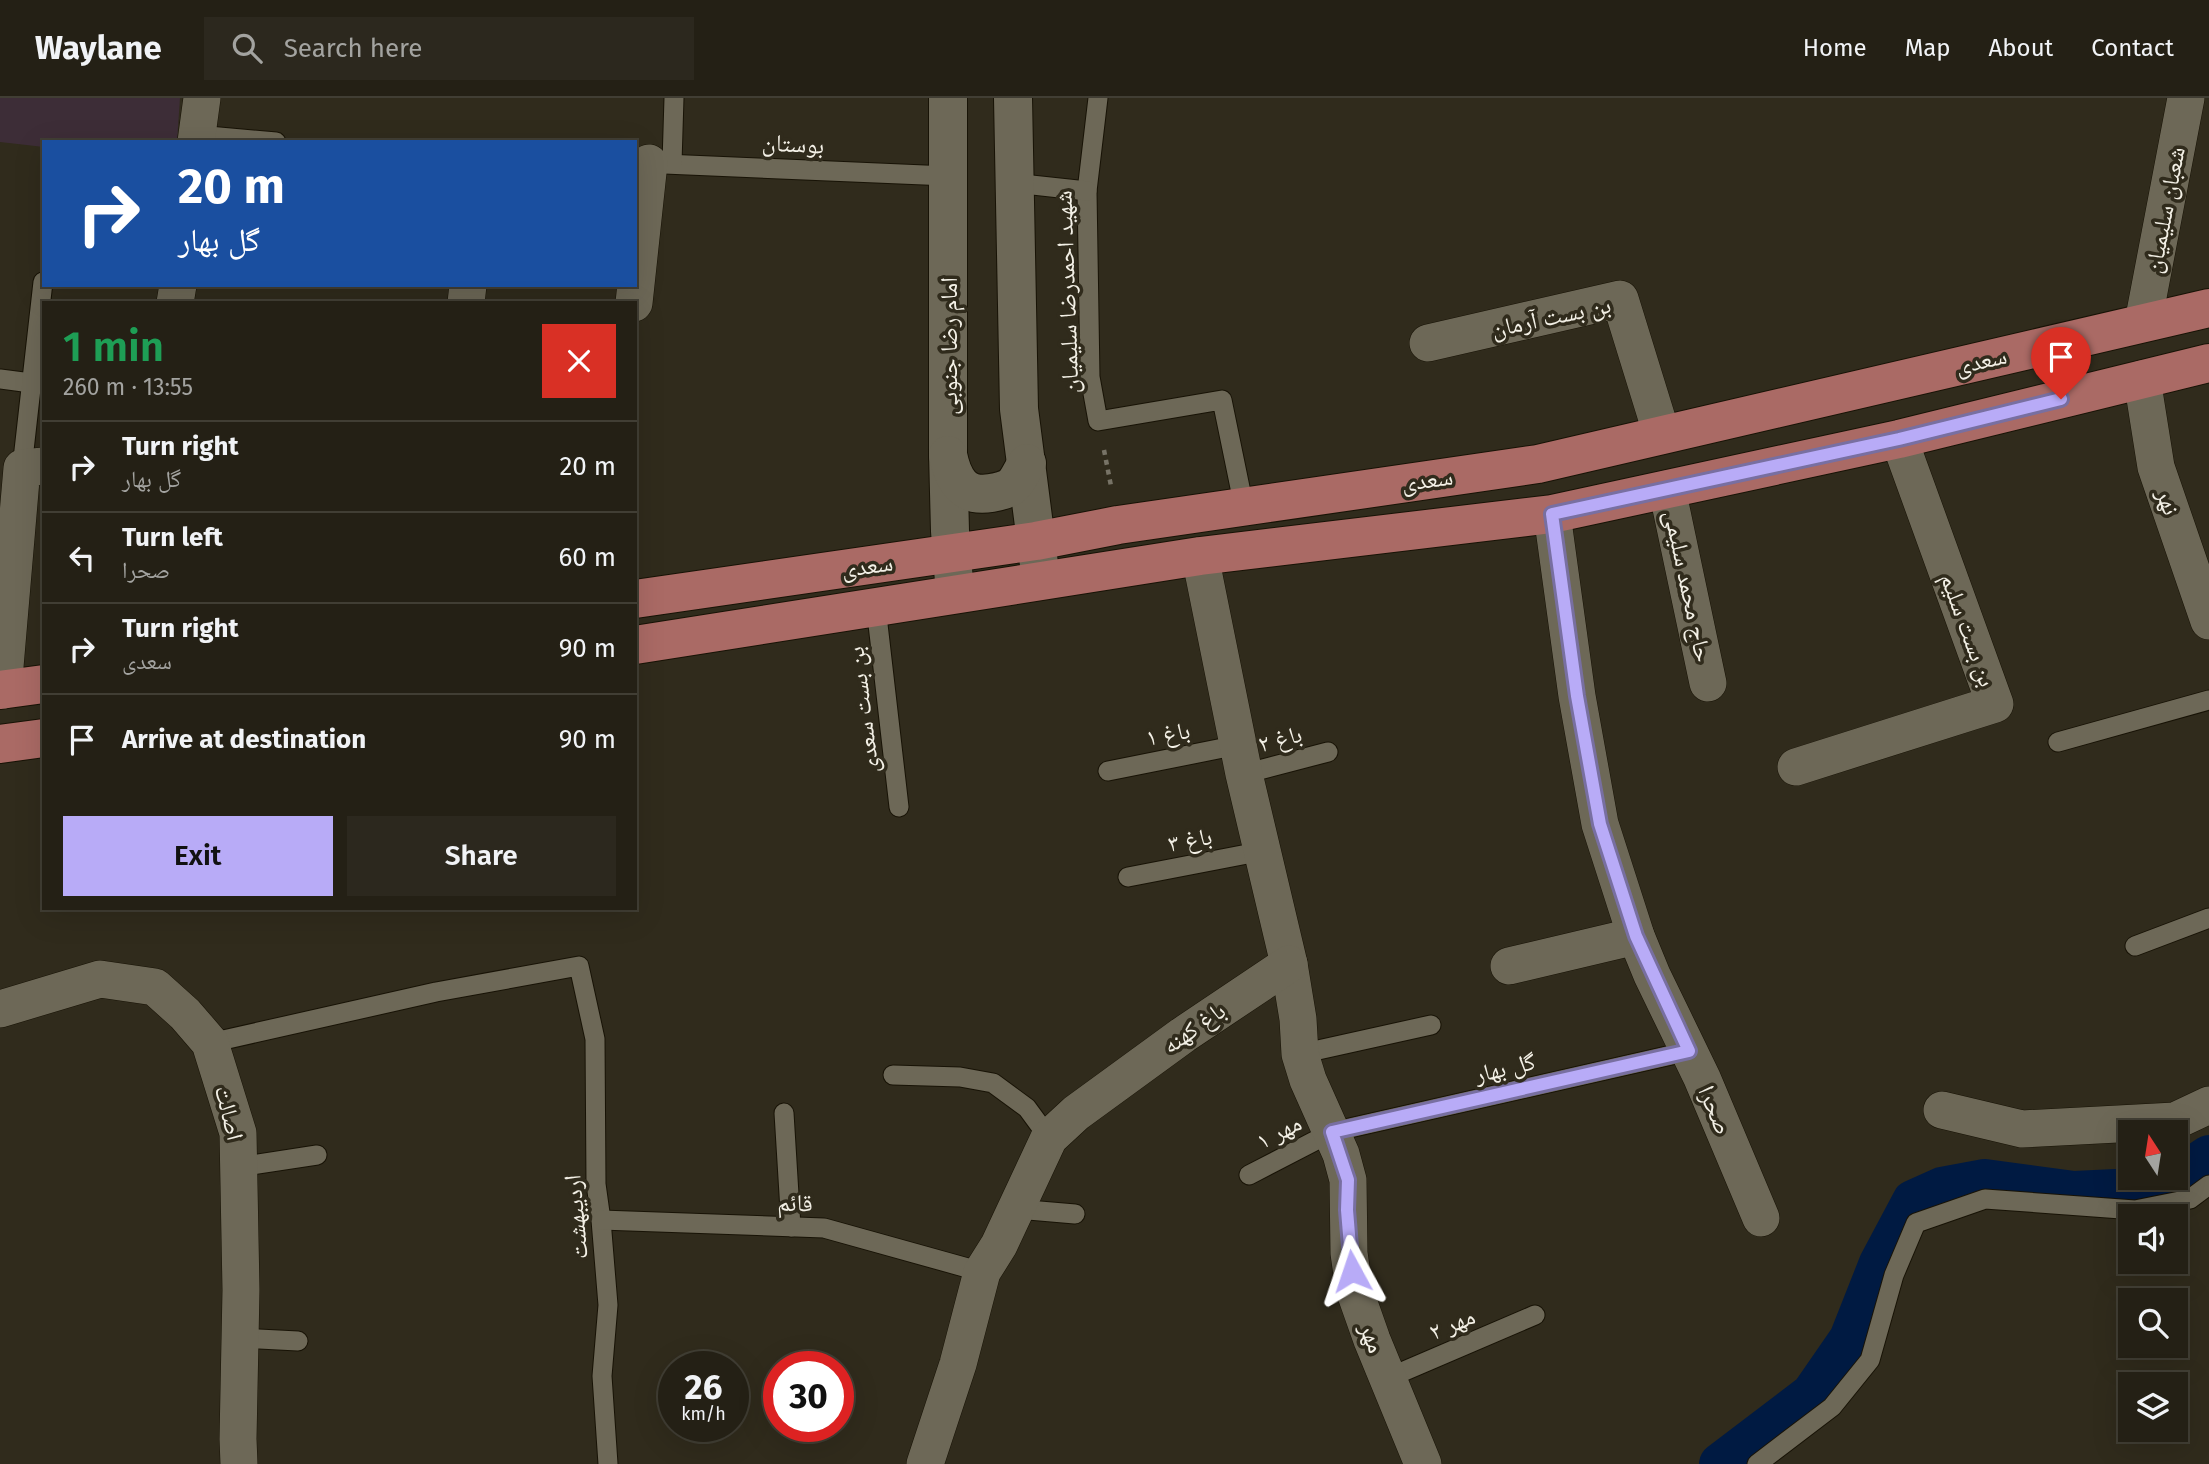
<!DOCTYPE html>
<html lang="en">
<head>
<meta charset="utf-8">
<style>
	:root { --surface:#242015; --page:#2c281e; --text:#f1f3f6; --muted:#a3a3a0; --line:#413e34; --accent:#b8abf7 }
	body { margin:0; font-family:"Fira Sans","Noto Naskh Arabic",sans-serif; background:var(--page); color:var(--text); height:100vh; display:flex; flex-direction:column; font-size:26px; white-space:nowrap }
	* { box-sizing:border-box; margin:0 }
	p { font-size:23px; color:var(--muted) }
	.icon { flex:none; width:38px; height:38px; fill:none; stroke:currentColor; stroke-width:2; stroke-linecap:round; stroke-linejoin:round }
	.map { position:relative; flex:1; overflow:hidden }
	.sheet { position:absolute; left:42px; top:203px; width:595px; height:609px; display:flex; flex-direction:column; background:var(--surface); border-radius:0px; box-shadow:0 7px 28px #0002,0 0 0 2px var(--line) }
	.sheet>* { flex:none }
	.top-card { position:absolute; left:42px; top:42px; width:595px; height:147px; border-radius:0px; box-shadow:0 7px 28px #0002,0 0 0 2px var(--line); background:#1a4fa0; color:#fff; overflow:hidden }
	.needle { width:46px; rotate:348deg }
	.tools { position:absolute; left:2118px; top:1022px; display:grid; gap:14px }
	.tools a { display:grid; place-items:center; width:70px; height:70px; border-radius:0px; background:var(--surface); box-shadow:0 7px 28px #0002,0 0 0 2px var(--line); font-size:35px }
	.speed { position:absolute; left:658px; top:1253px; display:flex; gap:14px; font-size:35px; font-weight:700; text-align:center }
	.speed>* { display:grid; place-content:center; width:91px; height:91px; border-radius:50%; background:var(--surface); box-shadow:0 7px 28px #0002,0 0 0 2px var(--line); line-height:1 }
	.speed small { font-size:18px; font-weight:400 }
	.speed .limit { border:10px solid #d22; background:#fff; color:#111 }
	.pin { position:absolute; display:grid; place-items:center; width:60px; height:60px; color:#fff; margin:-72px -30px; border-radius:50% 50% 50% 0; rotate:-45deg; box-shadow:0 0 7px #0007 }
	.pin .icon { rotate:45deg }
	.me { position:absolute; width:77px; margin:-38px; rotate:355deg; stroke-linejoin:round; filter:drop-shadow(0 0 5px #0008) }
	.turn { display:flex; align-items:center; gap:24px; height:147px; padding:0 21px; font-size:32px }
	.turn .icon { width:91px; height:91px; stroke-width:2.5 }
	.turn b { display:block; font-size:49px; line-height:60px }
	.round { display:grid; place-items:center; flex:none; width:74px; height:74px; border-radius:0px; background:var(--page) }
	.overview { display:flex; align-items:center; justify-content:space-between; height:119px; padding:0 21px }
	h1 { font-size:42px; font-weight:600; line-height:52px; color:#1e9e55 }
	.cta { display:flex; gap:14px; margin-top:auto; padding:14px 21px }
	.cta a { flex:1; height:80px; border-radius:0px; background:var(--accent); color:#111; font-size:28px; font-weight:600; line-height:80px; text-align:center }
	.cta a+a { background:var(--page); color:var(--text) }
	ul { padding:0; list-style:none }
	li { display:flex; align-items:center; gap:21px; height:91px; padding:0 21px; border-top:2px solid var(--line) }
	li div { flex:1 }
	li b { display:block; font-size:26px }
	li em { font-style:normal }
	header { display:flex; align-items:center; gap:42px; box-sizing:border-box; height:98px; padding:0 35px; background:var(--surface); border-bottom:2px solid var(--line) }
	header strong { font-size:33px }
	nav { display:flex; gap:38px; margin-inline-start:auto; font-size:24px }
	.search { width:490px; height:63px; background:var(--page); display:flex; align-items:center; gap:18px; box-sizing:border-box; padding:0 24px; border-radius:0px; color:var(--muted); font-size:26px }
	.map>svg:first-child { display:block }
	.education { fill:#3d2d37 }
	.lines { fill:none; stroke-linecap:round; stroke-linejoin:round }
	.canal { stroke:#001a42; stroke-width:42 }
	.lane-casing { stroke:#181306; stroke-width:21 }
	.street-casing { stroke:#181306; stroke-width:38 }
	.secondary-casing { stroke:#181306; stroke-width:40 }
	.primary-casing { stroke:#181306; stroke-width:40 }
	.path { stroke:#777366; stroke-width:4.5; stroke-dasharray:5 5; stroke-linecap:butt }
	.lane { stroke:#6d6857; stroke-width:19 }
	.street { stroke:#6d6857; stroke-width:37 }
	.secondary { stroke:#6d6857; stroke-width:38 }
	.primary { stroke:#aa6a65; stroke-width:38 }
	.route-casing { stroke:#786fa1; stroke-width:18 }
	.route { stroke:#b8abf7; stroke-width:12 }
	.labels { text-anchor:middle; stroke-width:7; stroke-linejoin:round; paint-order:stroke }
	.street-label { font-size:24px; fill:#f3f0e6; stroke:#302b1c }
</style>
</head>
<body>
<header>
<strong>Waylane</strong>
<div class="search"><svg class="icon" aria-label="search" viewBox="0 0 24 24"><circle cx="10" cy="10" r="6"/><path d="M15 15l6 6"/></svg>Search here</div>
<nav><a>Home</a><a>Map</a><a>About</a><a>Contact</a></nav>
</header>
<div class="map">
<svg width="2209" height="1366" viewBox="0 0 2209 1366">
	<rect width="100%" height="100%" fill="#302b1c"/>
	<!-- education -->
	<polygon class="education" points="0,0 180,0 177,44 44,44 44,49 0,44"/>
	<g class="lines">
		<!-- canal -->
		<polyline class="canal" points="1720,1366 1812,1296 1850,1241 1880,1165 1913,1103 1942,1090 1985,1082 2074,1094 2137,1091 2176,1080 2209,1058"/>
		<defs>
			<g id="lane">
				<polyline points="1098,0 1087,93 1090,279 1098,323 1222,302 1244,409"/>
				<polyline points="197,37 276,44"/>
				<polyline points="641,65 948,78"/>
				<polyline points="672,65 674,0"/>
				<polyline points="1014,85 1087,93"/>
				<polyline points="0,281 31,285"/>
				<polyline points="22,370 43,184"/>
				<polyline points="876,509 899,709"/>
				<polyline points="2058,644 2209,602"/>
				<polyline points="1108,673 1238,647"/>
				<polyline points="1244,676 1328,654"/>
				<polyline points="1128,779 1263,753"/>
				<polyline points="2135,848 2209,820"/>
				<polyline points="210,945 436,894 579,868 595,941 596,1086 601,1122 608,1207 602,1278 608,1366"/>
				<polyline points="1300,956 1431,927"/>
				<polyline points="893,977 960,979 993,985 1027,1010 1049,1040"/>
				<polyline points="784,1015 791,1129"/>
				<polyline points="239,1069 317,1057"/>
				<polyline points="1249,1077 1332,1034 1689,953"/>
				<polyline points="1016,1111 1075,1116"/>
				<polyline points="601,1122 824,1130 982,1174"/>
				<polyline points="240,1240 298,1243"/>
				<polyline points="1388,1280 1535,1217"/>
				<polyline points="1757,1366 1832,1309 1870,1262 1894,1177 1916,1125 1985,1101 2135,1112 2190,1101 2209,1087"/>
			</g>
			<g id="street">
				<polyline points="196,44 202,0"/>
				<polyline points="175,205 178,187"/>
				<polyline points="466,205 468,187"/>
				<polyline points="634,205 649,65"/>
				<polyline points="2143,225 2186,0"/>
				<polyline points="1428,245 1620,201 1662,337"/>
				<polyline points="2142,281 2156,369 2209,523"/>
				<polyline points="1667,391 1708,585"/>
				<polyline points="1552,416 1577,598 1600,726 1636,838 1652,877 1702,980 1761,1120"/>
				<polyline points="1200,458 1244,676 1289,866 1298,921 1300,956 1308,982 1341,1056 1348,1082 1349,1155 1354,1191 1372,1242 1423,1366"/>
				<polyline points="3,592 22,370 44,368"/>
				<polyline points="1796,669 1995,606 1899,341"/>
				<polyline points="1509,868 1636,838"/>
				<polyline points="0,911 100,881 155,889 185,916 210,945 238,1035 241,1192 238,1341 239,1366"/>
				<polyline points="1942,1012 2022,1031 2175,1023 2209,1007"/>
				<polyline points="925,1366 958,1266 982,1174 999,1147 1049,1040 1076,1015 1183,937 1289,866"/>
			</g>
			<g id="secondary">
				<polyline points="948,0 948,355 950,433 955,496"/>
				<polyline points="1013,0 1019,311 1040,474"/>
				<path d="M948,357C953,381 963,400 991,395C997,394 1006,392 1012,388C1018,383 1022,372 1027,365"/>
			</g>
			<g id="primary">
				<polyline points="635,501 1036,443 1118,427 1538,366 2209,210"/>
				<polyline points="635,547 1200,458 1552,416 1899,341 2209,265"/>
				<polyline points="0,592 44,586"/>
				<polyline points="0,646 44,640"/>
			</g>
		</defs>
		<!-- lane casing -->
		<use href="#lane" class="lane-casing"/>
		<!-- street casing -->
		<use href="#street" class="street-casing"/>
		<!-- secondary casing -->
		<use href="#secondary" class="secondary-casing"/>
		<!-- primary casing -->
		<use href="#primary" class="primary-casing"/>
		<!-- path -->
		<polyline class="path" points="1104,352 1111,388"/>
		<!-- lane -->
		<use href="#lane" class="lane"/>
		<!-- street -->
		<use href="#street" class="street"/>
		<!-- secondary -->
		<use href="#secondary" class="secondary"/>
		<!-- primary -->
		<use href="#primary" class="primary"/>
	</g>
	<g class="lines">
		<defs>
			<polyline id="route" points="1352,1173 1347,1112 1348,1082 1332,1034 1689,953 1636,838 1600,726 1577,598 1552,416 1899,341 2061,301"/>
		</defs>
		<!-- route casing -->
		<use href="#route" class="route-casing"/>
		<!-- route -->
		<use href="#route" class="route"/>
	</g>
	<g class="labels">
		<!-- street labels -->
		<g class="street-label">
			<text transform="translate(793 46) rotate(3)" y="8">بوستان</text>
			<text transform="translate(2165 112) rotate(-79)" y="8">شعبان سلیمیان</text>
			<text transform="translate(1067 194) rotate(-92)" y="8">شهید احمدرضا سلیمیان</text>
			<text transform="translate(1551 219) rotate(-12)" y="8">بن بست آرمان</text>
			<text transform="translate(949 248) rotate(-90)" y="8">امام رضا جنوبی</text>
			<text transform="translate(1981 263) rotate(-13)" y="8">سعدی</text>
			<text transform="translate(1427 382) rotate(-8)" y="8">سعدی</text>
			<text transform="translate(2168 404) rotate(71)" y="8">نهر</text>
			<text transform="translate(867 468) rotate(-8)" y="8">سعدی</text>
			<text transform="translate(1688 488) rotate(78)" y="8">حاج محمد سلیمی</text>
			<text transform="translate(1968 532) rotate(70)" y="8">بن بست سلیم</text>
			<text transform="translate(863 612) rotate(-97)" y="8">بن بست سعدی</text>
			<text transform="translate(1168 636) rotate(-11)" y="8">باغ ۱</text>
			<text transform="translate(1280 641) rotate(-15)" y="8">باغ ۲</text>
			<text transform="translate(1190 742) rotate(-11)" y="8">باغ ۳</text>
			<text transform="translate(1194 930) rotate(-35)" y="8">باغ کهنه</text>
			<text transform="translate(1505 970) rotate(-13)" y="8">گل بهار</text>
			<text transform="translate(1715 1012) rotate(67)" y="8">صحرا</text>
			<text transform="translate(229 1015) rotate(76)" y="8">اصالت</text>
			<text transform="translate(1279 1034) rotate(-28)" y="8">مهر ۱</text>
			<text transform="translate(795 1105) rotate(1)" y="8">قائم</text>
			<text transform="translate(576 1119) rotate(-95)" y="8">اردیبهشت</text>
			<text transform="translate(1452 1226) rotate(-23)" y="8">مهر ۲</text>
			<text transform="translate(1372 1240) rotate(69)" y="8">مهر</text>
		</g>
	</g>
</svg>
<div class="tools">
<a><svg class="needle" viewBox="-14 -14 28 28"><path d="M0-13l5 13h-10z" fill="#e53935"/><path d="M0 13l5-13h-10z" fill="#a3a3a0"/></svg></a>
<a><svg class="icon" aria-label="sound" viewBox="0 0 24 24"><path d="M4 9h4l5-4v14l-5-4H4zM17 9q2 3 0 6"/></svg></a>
<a><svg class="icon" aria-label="search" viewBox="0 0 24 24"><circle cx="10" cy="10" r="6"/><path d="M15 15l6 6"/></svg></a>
<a><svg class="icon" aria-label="layers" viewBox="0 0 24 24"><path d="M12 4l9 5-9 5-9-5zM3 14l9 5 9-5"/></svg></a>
</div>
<div class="speed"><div>26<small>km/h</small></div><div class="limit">30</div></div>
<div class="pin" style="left:2061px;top:301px;background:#d93025"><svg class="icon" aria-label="arrive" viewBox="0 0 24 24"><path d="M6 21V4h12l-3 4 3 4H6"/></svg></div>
<svg class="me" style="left:1352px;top:1173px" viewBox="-20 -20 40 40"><path d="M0-17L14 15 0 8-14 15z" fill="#b8abf7" stroke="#fff" stroke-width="4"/></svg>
<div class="top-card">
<div class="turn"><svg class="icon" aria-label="right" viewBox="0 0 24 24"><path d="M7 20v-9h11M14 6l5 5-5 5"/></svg><div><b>20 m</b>گل بهار</div></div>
</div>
<section class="sheet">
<div class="overview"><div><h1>1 min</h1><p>260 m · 13:55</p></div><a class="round" style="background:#d93025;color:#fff"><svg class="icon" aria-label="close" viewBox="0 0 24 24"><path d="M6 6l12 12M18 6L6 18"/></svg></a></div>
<ul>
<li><svg class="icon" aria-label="right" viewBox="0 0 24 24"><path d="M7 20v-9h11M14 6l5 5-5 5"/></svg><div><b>Turn right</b><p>گل بهار</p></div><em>20 m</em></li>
<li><svg class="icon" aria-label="left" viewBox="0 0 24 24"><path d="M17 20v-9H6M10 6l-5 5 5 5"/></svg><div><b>Turn left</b><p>صحرا</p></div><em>60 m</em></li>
<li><svg class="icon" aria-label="right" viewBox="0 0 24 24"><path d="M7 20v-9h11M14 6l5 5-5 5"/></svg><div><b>Turn right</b><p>سعدی</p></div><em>90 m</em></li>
<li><svg class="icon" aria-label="arrive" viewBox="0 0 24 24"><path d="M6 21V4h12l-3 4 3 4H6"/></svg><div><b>Arrive at destination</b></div><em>90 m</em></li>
</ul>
<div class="cta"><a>Exit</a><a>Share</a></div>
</section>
</div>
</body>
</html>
